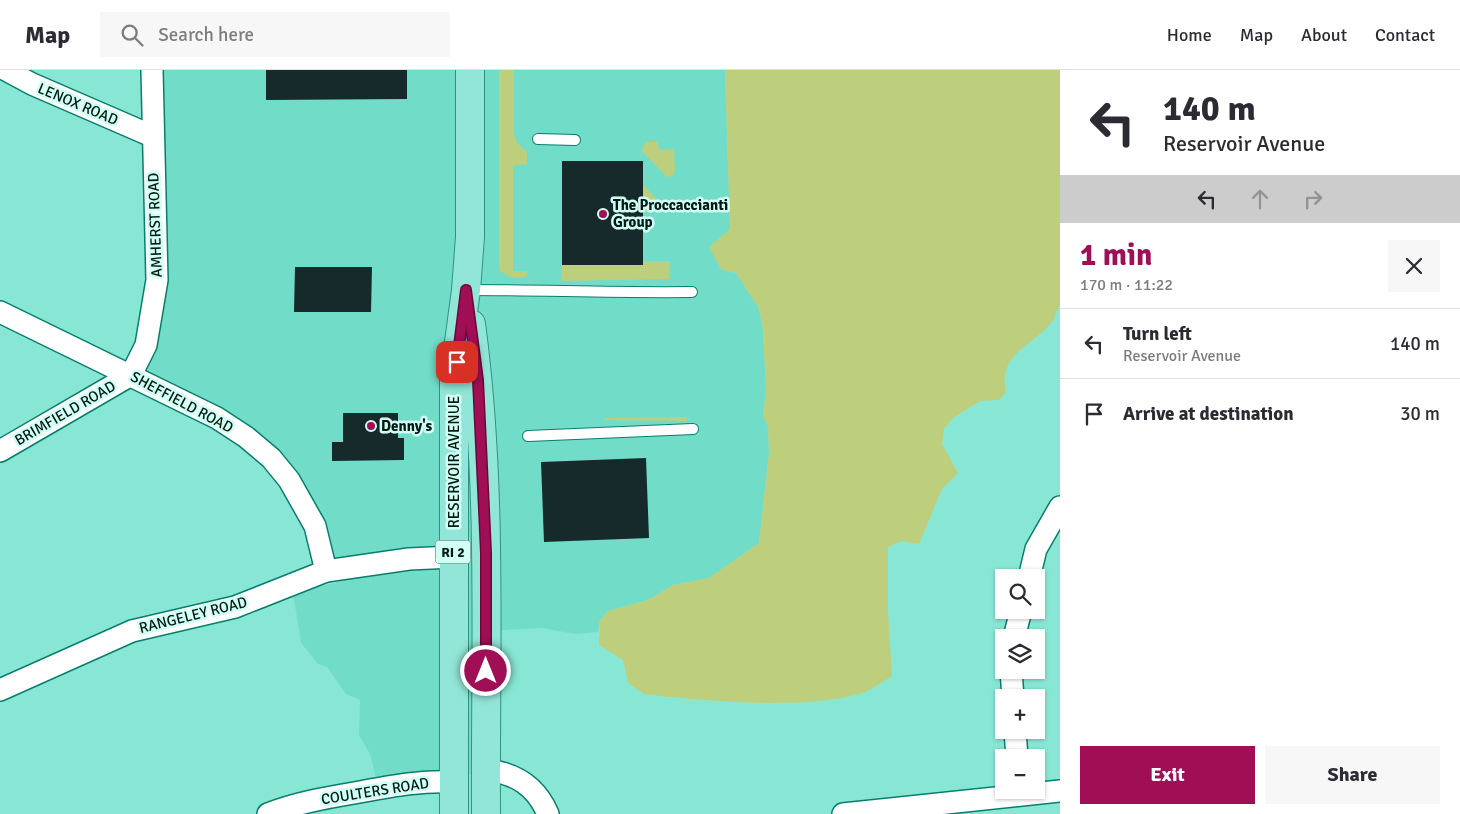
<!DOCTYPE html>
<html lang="en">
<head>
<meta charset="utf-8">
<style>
	:root { --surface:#fff; --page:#f7f7f7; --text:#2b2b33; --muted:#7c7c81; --line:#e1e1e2; --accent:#a00f56 }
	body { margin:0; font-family:Signika,sans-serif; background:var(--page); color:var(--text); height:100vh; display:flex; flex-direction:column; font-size:19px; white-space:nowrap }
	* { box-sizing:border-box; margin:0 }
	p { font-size:16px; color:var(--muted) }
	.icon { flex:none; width:28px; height:28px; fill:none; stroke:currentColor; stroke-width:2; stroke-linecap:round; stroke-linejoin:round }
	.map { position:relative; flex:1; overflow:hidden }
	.panel { display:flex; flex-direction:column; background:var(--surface); width:400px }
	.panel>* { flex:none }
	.guide { background:#fff; color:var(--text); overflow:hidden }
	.fabs { position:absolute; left:995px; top:499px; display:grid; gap:10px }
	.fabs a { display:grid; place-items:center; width:50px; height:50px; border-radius:0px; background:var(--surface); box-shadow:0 1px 4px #0004; font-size:25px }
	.pin { position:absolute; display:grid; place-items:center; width:42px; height:42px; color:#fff; margin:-21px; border-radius:10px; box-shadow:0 2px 8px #0006 }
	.me { position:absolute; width:55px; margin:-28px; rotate:0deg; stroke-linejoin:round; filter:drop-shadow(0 0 4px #0008) }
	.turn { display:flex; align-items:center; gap:18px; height:105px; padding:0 20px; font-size:22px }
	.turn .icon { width:65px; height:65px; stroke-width:2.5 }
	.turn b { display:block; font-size:35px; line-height:42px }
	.lanes { display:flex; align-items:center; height:48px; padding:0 20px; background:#0003; justify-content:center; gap:25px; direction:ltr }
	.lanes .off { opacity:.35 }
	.round { display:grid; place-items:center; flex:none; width:52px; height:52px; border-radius:0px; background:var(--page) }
	.headline { display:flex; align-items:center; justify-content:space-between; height:85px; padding:0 20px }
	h1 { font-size:30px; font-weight:700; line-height:38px; color:var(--accent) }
	.cta { display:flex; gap:10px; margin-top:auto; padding:10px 20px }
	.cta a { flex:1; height:58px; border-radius:0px; background:var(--accent); color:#fff; font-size:20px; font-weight:700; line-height:58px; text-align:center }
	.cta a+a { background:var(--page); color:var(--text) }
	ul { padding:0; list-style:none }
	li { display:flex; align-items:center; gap:15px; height:70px; padding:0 20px; border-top:1px solid var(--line) }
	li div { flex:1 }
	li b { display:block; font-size:19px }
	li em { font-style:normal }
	header { display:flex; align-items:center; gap:30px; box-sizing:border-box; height:70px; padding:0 25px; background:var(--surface); border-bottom:1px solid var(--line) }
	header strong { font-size:24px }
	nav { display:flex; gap:28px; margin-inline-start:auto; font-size:18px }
	.search { width:350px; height:45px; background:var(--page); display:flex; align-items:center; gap:12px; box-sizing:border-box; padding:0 18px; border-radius:0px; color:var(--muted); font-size:19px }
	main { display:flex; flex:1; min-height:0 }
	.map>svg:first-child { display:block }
	.built { fill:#71ddc8 }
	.green { fill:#bdcf7d }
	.building { fill:#172a2b }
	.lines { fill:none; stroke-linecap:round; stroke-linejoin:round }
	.service-casing { stroke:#077e6d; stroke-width:12 }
	.minor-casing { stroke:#077e6d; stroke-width:24 }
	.primary-casing { stroke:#309382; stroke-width:30 }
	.service { stroke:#fff; stroke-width:10 }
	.minor { stroke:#fff; stroke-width:21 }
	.primary { stroke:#92e6d7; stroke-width:28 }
	.route-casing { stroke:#680a38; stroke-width:12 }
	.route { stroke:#a00f56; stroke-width:9 }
	.poi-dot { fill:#a00f56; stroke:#d2fff4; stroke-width:2 }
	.labels { text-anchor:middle; stroke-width:5; stroke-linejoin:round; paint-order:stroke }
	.shield { fill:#d2fff4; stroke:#3f5e57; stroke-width:1 }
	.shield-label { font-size:14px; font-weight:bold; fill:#001914 }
	.street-label { font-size:15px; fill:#001914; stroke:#d2fff4 }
	.poi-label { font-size:15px; font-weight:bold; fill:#001914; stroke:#d2fff4; text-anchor:start }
</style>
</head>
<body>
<header>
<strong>Map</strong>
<div class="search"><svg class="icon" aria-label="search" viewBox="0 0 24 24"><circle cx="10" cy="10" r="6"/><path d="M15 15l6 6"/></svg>Search here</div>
<nav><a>Home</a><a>Map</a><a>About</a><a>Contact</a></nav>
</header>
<main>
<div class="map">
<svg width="1060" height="744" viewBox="0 0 1060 744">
	<rect width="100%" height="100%" fill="#88e7d4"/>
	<!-- built -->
	<polygon class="built" points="152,0 725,0 730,159 721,199 736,203 759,238 763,259 766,320 763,346 768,356 769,383 759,473 709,508 673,515 648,530 608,541 600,550 598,562 575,564 542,558 484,561 481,703 460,705 380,725 370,684 359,665 360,630 346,624 327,597 318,594 301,573 293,523 338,512 337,505 269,384 136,306 146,275"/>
	<!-- green -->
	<g class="green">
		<path d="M499,0H514V64L517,73L527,82V94L513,96V201H526L528,205C519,211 507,207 499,200Z"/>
		<path d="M725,0H1060V235C1057,240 1055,248 1052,252C1032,277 997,284 1006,322L999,330L980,331L953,348L944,359L942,374L958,403L942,419L919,474L901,471L888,477V542L892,606C884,611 874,618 865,622C810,641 703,631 644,624L628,613L623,590L599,575L600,550L608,541L648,530L673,515L709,508L759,473L769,383L768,356L763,346L766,320L763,259L759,238L736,203L721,199L709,177L730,159Z"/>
		<polygon points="646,72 658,72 659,80 674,79 675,101 672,107 666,106 641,80"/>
		<polygon points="643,114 668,142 643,142"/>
		<polygon points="643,191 670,191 669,209 561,211 562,195 643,195"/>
		<polygon points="686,347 688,349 685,351 604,350 606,348"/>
	</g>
	<!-- building -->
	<g class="building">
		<polygon points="266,0 407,0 407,29 266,30"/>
		<rect x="562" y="91" width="81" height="104"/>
		<polygon points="295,197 372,197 371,242 294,242"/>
		<polygon points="343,343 398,343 398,368 404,368 404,390 332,391 332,372 343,372"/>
		<polygon points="646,388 649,468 544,472 541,392"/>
	</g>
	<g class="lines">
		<defs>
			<g id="service">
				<polyline points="538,69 575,70"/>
				<path d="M467,220C542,220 617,223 692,222"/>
				<polyline points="528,366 693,359"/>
			</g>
			<g id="minor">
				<polyline points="6,0 32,14 152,66"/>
				<polyline points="0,242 217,348 246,367 271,388 289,410 315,456 326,501"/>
				<polyline points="0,381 131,305 146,275 157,210 152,0"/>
				<polyline points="1029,508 1036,479 1060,437"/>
				<polyline points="1014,568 1021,540"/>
				<polyline points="1011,600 1013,628"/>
				<polyline points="0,620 132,561 235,537 326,501 409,489 453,487"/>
				<polyline points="1015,660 1017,688"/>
				<path d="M486,700C516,703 536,716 548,744"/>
				<path d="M268,744C296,733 325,728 354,723C387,717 420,710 454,712"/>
				<polyline points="843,744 1060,721"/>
			</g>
			<g id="primary">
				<path d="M471,254C493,416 485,581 486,744"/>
				<polyline points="454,744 454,309 466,220 470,167 470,0"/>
			</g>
		</defs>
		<!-- service casing -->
		<use href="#service" class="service-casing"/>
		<!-- minor casing -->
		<use href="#minor" class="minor-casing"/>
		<!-- primary casing -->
		<use href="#primary" class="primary-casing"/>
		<!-- service -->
		<use href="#service" class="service"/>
		<!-- minor -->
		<use href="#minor" class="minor"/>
		<!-- primary -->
		<use href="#primary" class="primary"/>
	</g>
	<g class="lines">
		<defs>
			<polyline id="route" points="457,292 466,220 478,310 486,483 486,601"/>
		</defs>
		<!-- route casing -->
		<use href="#route" class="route-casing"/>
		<!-- route -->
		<use href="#route" class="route"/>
	</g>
	<!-- markers -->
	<g class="poi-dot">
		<circle cx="603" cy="144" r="5"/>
		<circle cx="371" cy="356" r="5"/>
	</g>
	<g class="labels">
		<!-- shield labels -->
		<rect class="shield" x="435.5" y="470.5" width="35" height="23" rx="4"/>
		<g class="shield-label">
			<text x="453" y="487">RI 2</text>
		</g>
		<!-- street labels -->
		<g class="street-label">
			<text transform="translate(78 34) rotate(23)" y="5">LENOX ROAD</text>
			<text transform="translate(155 155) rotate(-92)" y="5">AMHERST ROAD</text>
			<text transform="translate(182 332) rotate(28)" y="5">SHEFFIELD ROAD</text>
			<text transform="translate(65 343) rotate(-30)" y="5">BRIMFIELD ROAD</text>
			<text transform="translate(454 392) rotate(-90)" y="5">RESERVOIR AVENUE</text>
			<text transform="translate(193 545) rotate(-14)" y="5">RANGELEY ROAD</text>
			<text transform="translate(375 721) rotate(-9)" y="5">COULTERS ROAD</text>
		</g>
		<!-- poi labels -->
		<g class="poi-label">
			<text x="613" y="140">The Proccaccianti<tspan x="613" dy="17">Group</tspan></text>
			<text x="381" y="361">Denny's</text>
		</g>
	</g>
</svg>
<div class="fabs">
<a><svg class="icon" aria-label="search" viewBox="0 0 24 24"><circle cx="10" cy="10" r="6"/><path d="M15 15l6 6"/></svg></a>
<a><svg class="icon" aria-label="layers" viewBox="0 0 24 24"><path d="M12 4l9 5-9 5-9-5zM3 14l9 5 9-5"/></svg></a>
<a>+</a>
<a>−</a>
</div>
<div class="pin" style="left:457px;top:292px;background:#d93025"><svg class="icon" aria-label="arrive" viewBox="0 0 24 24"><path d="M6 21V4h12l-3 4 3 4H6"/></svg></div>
<svg class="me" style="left:486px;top:601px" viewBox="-20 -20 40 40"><circle r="17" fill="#a00f56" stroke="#fff" stroke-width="3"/><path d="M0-11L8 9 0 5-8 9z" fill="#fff"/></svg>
</div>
<section class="panel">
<div class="guide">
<div class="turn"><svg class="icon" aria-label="left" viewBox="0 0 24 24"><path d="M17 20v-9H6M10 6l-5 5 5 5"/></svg><div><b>140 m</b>Reservoir Avenue</div></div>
<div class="lanes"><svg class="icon" aria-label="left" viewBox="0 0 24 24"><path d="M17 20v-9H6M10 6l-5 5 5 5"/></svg><svg class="icon off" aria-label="ahead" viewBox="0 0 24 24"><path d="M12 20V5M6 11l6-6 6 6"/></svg><svg class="icon off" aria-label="right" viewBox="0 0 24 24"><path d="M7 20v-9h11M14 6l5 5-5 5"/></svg></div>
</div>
<div class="headline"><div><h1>1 min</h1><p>170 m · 11:22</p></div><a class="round"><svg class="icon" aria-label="close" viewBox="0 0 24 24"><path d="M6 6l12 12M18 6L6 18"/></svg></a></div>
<ul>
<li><svg class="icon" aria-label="left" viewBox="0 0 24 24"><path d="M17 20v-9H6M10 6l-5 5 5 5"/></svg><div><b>Turn left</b><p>Reservoir Avenue</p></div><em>140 m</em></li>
<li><svg class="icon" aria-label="arrive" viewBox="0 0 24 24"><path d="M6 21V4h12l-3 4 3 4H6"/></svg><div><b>Arrive at destination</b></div><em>30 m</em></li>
</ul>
<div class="cta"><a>Exit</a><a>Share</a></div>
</section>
</main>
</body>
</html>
